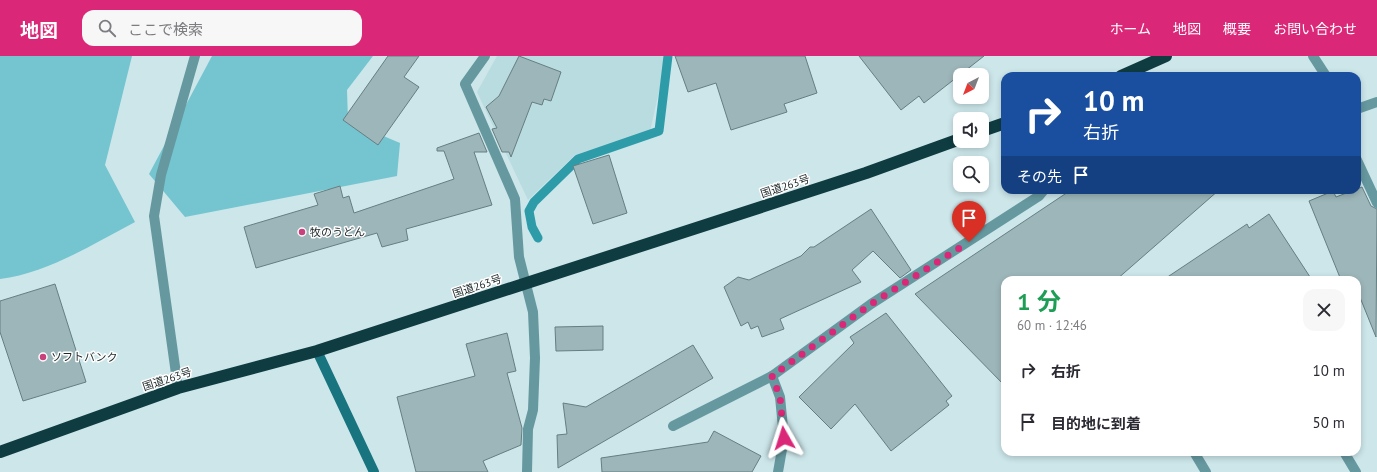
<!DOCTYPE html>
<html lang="ja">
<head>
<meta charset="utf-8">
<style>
	:root { --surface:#fff; --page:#f7f7f7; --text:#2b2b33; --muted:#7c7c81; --accent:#db2777 }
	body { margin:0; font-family:"PT Sans","Noto Sans JP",sans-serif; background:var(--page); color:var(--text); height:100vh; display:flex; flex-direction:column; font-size:15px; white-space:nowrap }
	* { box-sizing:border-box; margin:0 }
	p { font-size:13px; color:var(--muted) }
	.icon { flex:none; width:22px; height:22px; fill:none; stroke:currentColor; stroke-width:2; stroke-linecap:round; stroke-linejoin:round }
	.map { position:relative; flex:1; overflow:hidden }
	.sheet { position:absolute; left:1001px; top:220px; width:360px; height:180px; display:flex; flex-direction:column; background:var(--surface); border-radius:12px; box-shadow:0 2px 6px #0003 }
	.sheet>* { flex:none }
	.top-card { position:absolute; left:1001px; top:16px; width:360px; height:122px; border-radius:12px; box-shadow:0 2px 6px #0003; background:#1a4fa0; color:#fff; overflow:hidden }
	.needle { width:26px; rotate:222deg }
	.buttons { position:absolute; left:953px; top:12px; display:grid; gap:8px }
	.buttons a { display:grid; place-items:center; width:36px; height:36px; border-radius:8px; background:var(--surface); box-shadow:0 2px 6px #0003; font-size:20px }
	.pin { position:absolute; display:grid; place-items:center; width:34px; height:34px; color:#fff; margin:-41px -17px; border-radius:50% 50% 50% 0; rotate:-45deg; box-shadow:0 0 4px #0007 }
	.pin .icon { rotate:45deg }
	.me { position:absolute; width:44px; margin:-22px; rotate:354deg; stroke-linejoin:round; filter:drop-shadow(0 0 3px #0008) }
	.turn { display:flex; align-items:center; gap:14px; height:84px; padding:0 16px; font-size:18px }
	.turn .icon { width:52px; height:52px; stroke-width:2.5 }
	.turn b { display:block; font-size:28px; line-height:34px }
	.then { display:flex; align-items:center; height:38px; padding:0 16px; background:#0003; gap:8px; font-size:15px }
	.round { display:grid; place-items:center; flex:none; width:42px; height:42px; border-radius:12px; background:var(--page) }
	.overview { display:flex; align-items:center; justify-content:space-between; height:68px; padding:0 16px }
	h1 { font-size:24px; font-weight:700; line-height:30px; color:#1e9e55 }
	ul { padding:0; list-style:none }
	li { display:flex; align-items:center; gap:12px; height:52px; padding:0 16px }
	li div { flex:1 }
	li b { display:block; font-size:15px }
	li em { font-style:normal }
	header { display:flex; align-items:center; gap:24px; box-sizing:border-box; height:56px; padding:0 20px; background:var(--accent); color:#fff }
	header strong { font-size:19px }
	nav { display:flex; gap:22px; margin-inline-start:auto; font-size:14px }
	.search { width:280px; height:36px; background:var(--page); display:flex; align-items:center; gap:10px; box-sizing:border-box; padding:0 14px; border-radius:12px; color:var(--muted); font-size:15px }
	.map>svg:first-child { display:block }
	.built { fill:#b9dce1 }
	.green { fill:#74c5d0 }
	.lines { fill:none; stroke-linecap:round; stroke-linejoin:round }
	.stream { stroke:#2e9ba9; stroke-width:9 }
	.building { fill:#9db6ba; stroke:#667e82 }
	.street { stroke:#66989f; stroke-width:10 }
	.secondary { stroke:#18747f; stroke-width:10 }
	.highway { stroke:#0f3c41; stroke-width:12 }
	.route { stroke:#db2777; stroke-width:7; stroke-dasharray:0 12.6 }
	.poi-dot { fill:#c9407c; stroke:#fff; stroke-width:1.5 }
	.labels { text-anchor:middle; stroke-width:3; stroke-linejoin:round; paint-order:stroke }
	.street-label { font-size:11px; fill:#1c2627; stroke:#fff }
	.poi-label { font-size:11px; fill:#1c2627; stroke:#fff; text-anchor:start }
</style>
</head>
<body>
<header>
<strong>地図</strong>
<div class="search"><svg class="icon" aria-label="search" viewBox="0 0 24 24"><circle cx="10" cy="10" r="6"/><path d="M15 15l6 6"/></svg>ここで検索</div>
<nav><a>ホーム</a><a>地図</a><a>概要</a><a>お問い合わせ</a></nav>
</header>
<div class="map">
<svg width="1377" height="416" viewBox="0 0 1377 416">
	<rect width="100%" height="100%" fill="#cce6ea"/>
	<!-- built -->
	<polygon class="built" points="497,0 665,0 664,14 650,75 575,99 528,144 477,36"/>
	<!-- green -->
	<g class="green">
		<path d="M0,0H132L105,109L135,166C93,188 48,217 0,223Z"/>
		<polygon points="212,0 373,0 347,34 348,65 400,87 397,120 185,161 149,118"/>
	</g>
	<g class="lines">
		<!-- stream -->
		<polyline class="stream" points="538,182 532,171 529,155 534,146 578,103 659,75 668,0"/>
	</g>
	<!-- building -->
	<g class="building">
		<polygon points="388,0 419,0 404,21 419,31 378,89 343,64"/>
		<polygon points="519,0 561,16 551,45 544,43 542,49 532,46 511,101 509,96 502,96 492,73 497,72 486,51 499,40"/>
		<polygon points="675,0 805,0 817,37 784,48 787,56 731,74 716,27 688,36"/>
		<polygon points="859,0 984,0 924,47 919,40 901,54"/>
		<polygon points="479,77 487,96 474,96 492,149 406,173 408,184 382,191 377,177 256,212 244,171 318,149 314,138 340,130 343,142 349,140 354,157 454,123 444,95 437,95 437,92"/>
		<polygon points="609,99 627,157 593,168 573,110"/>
		<polygon points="1362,131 1371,150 1377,153 1376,281 1357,234 1357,224 1341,224 1309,145 1333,135 1336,141"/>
		<polygon points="1071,134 1219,134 1116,224 1005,224 1005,330 915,238"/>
		<polygon points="871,153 911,214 900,222 873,195 852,214 861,226 780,263 784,273 762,281 758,270 751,273 748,266 741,270 724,231 738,221 749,224 801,200 810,191 814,191"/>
		<polygon points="1269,158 1312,224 1163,224 1247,168 1249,172"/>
		<polygon points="55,228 86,326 23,345 0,276 0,245"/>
		<polygon points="886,257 952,340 946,345 949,349 891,395 855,348 831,373 799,341 854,287 850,281"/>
		<polygon points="603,270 603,294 556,295 555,271"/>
		<polygon points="507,277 516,315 507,317 522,372 521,389 483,405 488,416 416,416 397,341 475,320 466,288"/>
		<polygon points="693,289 713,322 558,412 557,379 567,378 563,347 586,351"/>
		<polygon points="714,375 761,400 752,416 602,416 601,402 708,386"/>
	</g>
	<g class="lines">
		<!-- street -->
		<g class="street">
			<polyline points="485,0 465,28 515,143 519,201 533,256 535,302 533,354 528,373 527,416"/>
			<polyline points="1313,0 1326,20"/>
			<polyline points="1357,53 1377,46"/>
			<polyline points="1357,104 1377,147"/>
			<polyline points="772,320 780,341 784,382 778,416"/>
			<polyline points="178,332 154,160 161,119 195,0"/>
			<polyline points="673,370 772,320 871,248 1039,140 1044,134"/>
			<polyline points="1194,396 1206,416"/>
			<polyline points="1344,396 1356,416"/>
		</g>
		<!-- secondary -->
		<polyline class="secondary" points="317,295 374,416"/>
		<!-- highway -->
		<g class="highway">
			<polyline points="1121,20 1166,0"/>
			<polyline points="982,75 1005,67"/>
			<polyline points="0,396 178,332 317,295 866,117 960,83"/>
		</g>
	</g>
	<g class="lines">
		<!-- route -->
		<polyline class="route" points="784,382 780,341 772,320 871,248 969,186"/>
	</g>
	<!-- markers -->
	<g class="poi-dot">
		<circle cx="302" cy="176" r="4"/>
		<circle cx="43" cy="301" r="4"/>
	</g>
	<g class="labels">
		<!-- street labels -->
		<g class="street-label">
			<text transform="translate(785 130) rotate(-18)" y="4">国道263号</text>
			<text transform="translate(477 230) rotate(-18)" y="4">国道263号</text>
			<text transform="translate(167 323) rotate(-18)" y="4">国道263号</text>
		</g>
		<!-- poi labels -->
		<g class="poi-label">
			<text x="310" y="180">牧のうどん</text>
			<text x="51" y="305">ソフトバンク</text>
		</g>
	</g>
</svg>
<div class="buttons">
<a><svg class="needle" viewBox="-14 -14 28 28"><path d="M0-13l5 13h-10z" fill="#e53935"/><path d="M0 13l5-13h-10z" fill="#7c7c81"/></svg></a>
<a><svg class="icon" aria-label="sound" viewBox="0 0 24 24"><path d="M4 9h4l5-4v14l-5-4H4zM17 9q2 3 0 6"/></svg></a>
<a><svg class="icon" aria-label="search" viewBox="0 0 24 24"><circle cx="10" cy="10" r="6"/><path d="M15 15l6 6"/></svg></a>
</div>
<div class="pin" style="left:969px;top:186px;background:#d93025"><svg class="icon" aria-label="arrive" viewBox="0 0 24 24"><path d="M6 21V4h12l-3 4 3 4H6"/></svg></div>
<svg class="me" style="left:784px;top:382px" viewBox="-20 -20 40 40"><path d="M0-17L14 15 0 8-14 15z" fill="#db2777" stroke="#fff" stroke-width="4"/></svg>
<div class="top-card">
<div class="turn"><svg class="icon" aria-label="right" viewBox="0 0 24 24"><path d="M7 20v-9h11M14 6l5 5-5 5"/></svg><div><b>10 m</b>右折</div></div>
<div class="then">その先<svg class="icon" aria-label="arrive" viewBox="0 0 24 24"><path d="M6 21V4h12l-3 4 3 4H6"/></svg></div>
</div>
<section class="sheet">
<div class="overview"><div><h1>1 分</h1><p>60 m · 12:46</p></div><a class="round"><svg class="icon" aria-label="close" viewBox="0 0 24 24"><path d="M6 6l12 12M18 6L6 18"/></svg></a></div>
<ul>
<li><svg class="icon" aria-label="right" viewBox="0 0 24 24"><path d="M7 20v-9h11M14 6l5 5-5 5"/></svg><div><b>右折</b></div><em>10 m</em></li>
<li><svg class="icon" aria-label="arrive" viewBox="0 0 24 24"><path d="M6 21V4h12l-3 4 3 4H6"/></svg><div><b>目的地に到着</b></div><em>50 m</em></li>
</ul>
</section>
</div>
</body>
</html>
